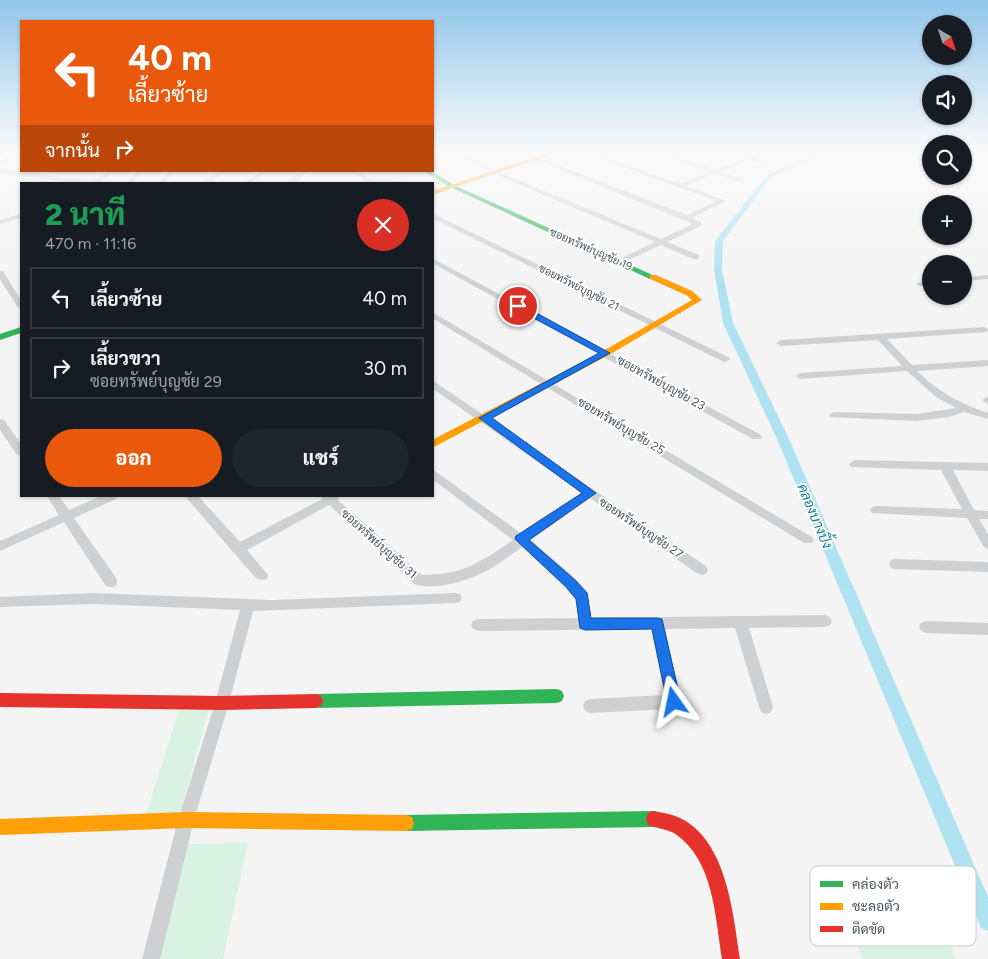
<!DOCTYPE html>
<html lang="th">
<head>
<meta charset="utf-8">
<style>
	:root { --surface:#171b24; --page:#20242c; --text:#f1f3f6; --muted:#9ea1a6; --line:#363941; --accent:#ea580c }
	body { margin:0; font-family:Figtree,Sarabun,sans-serif; background:var(--page); color:var(--text); height:100vh; display:flex; flex-direction:column; font-size:19px; white-space:nowrap }
	* { box-sizing:border-box; margin:0 }
	p { font-size:16px; color:var(--muted) }
	.icon { flex:none; width:28px; height:28px; fill:none; stroke:currentColor; stroke-width:2; stroke-linecap:round; stroke-linejoin:round }
	.map { position:relative; flex:1; overflow:hidden }
	.details { position:absolute; left:20px; top:182px; width:414px; height:315px; display:flex; flex-direction:column; background:var(--surface); border-radius:0px; box-shadow:0 1px 4px #0004 }
	.details>* { flex:none }
	.guide { position:absolute; left:20px; top:20px; width:414px; height:152px; border-radius:0px; box-shadow:0 1px 4px #0004; background:#ea580c; color:#fff; overflow:hidden }
	.needle { width:32px; rotate:141deg }
	.tools { position:absolute; left:922px; top:15px; display:grid; gap:10px }
	.tools a { display:grid; place-items:center; width:50px; height:50px; border-radius:50%; background:var(--surface); box-shadow:0 1px 4px #0004; font-size:25px }
	.pin { position:absolute; display:grid; place-items:center; width:42px; height:42px; color:#fff; margin:-21px; border:2px solid #fff; border-radius:50%; box-shadow:0 1px 5px #0007 }
	.me { position:absolute; width:55px; margin:-28px; rotate:348deg; stroke-linejoin:round; filter:drop-shadow(0 0 4px #0008) }
	.turn { display:flex; align-items:center; gap:18px; height:105px; padding:0 25px; font-size:22px }
	.turn .icon { width:65px; height:65px; stroke-width:2.5 }
	.turn b { display:block; font-size:35px; line-height:42px }
	.then { display:flex; align-items:center; height:48px; padding:0 25px; background:#0003; gap:10px; font-size:19px }
	.round { display:grid; place-items:center; flex:none; width:52px; height:52px; border-radius:26px; background:var(--page) }
	.summary { display:flex; align-items:center; justify-content:space-between; height:85px; padding:0 25px }
	h1 { font-size:30px; font-weight:800; line-height:38px; color:#1e9e55 }
	.action { display:flex; gap:10px; margin-top:auto; padding:10px 25px }
	.action a { flex:1; height:58px; border-radius:30px; background:var(--accent); color:#fff; font-size:20px; font-weight:800; line-height:58px; text-align:center }
	.action a+a { background:var(--page); color:var(--text) }
	ul { padding:0; list-style:none }
	li { display:flex; align-items:center; gap:15px; height:62px; margin:0 10px 8px; padding:0 15px; border:2px solid var(--line); border-radius:0px }
	li div { flex:1 }
	li b { display:block; font-size:19px }
	li em { font-style:normal }
	.map>svg:first-child { display:block }
	.education { fill:#e6e5e6 }
	.green { fill:#d9f2e3 }
	.lines { fill:none; stroke-linecap:round; stroke-linejoin:round }
	.canal { fill:#aee2f0; fill-rule:evenodd }
	.street { fill:#ced0d2; fill-rule:evenodd }
	.fast { fill:#30b455; fill-rule:evenodd }
	.slow { fill:#ff9f0a; fill-rule:evenodd }
	.jam { fill:#e5322d; fill-rule:evenodd }
	.route { fill:#1a73e8; stroke:#114b97 }
	.labels { text-anchor:middle; stroke-width:4; stroke-linejoin:round; paint-order:stroke }
	.far-street-label { font-size:11px; fill:#4a5661; stroke:#fff }
	.street-label { font-size:12px; fill:#4a5661; stroke:#fff }
	.water-label { font-size:14px; font-style:italic; fill:#0c7c9b; stroke:#fff }
	.key { fill:#fff; stroke:#c9ccd0; stroke-width:1 }
	.key-label { font-size:14px; fill:#4a5661 }
</style>
</head>
<body>
<div class="map">
<svg width="988" height="959" viewBox="0 0 988 959">
	<rect width="100%" height="100%" fill="#f4f4f4"/>
	<!-- education -->
	<polygon class="education" points="355,171 423,171 425,172 384,184 375,184"/>
	<!-- green -->
	<g class="green">
		<polygon points="209,709 180,813 146,814 179,710"/>
		<polygon points="248,843 223,959 155,959 187,844"/>
		<polygon points="926,884 956,959 862,959 839,886"/>
	</g>
	<g class="lines">
		<!-- canal -->
		<polygon class="canal" points="823,151 829,151 827,155 772,176 723,241 722,270 733,323 789,439 988,897 988,931 981,928 777,439 723,323 714,270 715,241 768,174"/>
		<!-- street -->
		<g class="street">
			<polygon points="13,151 19,151 0,166 0,161"/>
			<path d="M452,151H459L496,171L661,239L693,224L515,151H522L687,215L717,201L579,151H586L680,184L709,172L650,151H658L715,170L743,159L721,151C730,151 737,154 746,156C754,157 762,150 770,151L754,158L766,162V164L749,160L721,172L741,179V181L715,174L686,186L726,201L692,218L701,222V226L667,242L699,255V259H693L661,245L620,264H617V260L655,242L492,173Z"/>
			<polygon points="790,151 798,151 803,153 800,155"/>
			<path d="M0,169L90,181C99,178 105,171 115,171C104,182 96,184 81,184L0,173Z"/>
			<polygon points="137,171 144,171 131,184 124,184"/>
			<polygon points="169,171 176,171 163,184 156,184"/>
			<polygon points="219,171 227,171 207,184 199,184"/>
			<polygon points="260,171 268,171 251,184 243,184"/>
			<polygon points="302,171 309,171 293,184 285,184"/>
			<polygon points="350,171 358,171 377,184 369,184"/>
			<polygon points="432,213 728,357 730,359 725,362 722,361 432,218"/>
			<polygon points="21,214 21,218 0,224 0,220"/>
			<polygon points="432,258 761,435 762,437 761,439 753,439 432,263"/>
			<polygon points="0,271 3,271 21,300 21,308 18,308 0,279"/>
			<polygon points="988,275 988,279 964,281 964,277"/>
			<polygon points="931,281 931,285 920,286 916,284 920,282"/>
			<polygon points="432,312 812,537 814,540 812,543 804,543 432,318"/>
			<path d="M984,327L988,329L987,332L887,339L912,365L988,360V366L917,371C937,391 961,404 988,413V419L964,412L949,417L917,421L830,417L829,415L834,412L917,414L956,408L936,397L907,371L800,379L795,376L800,373L902,366L878,340L781,346L776,343L781,340Z"/>
			<path d="M432,380L706,566L708,570L706,574L702,575L698,574L590,498L531,540L576,579L588,593L591,618L825,615L830,617L832,621L830,625L825,627L749,628L773,707L771,712L766,714L761,712L759,707L735,628L665,629L681,702L679,707L674,709L590,713L585,711L583,706L585,701L590,699L665,695L651,629L478,631L473,629L471,625L473,621L478,619L578,618L577,599L566,587L522,547C510,555 499,565 486,571C467,581 436,591 414,584L329,505L247,550L268,575L267,579L262,580L257,579L233,552L185,496H198L240,542L322,499L320,496H340L338,500L422,575C463,575 481,562 513,540L432,479V469L522,534L582,493L432,388Z"/>
			<polygon points="987,397 988,397 988,404 982,400"/>
			<polygon points="0,419 4,420 21,444 21,456 17,455 0,430"/>
			<polygon points="855,460 988,463 988,471 953,470 974,510 988,511 988,519 979,519 988,534 988,549 984,547 967,518 872,513 870,510 872,507 876,506 962,509 941,470 851,467 849,464"/>
			<polygon points="47,496 59,496 69,510 101,496 118,496 116,499 74,518 116,578 117,582 116,586 111,587 106,586 64,522 0,551 0,541 59,515"/>
			<polygon points="895,559 988,562 988,572 895,569 891,568 889,564 891,560"/>
			<polygon points="93,593 272,600 455,593 460,594 462,598 460,602 455,603 253,611 229,703 194,820 160,959 142,959 178,820 215,703 240,610 93,604 0,607 0,597"/>
			<polygon points="926,621 988,623 988,635 926,633 921,631 919,627 921,623"/>
		</g>
		<!-- fast -->
		<g class="fast">
			<polygon points="423,171 431,171 454,185 657,277 650,279 450,187"/>
			<polygon points="21,327 21,333 0,340 0,334"/>
			<polygon points="557,689 562,691 564,696 562,701 557,703 316,708 311,706 309,701 311,696 316,694"/>
			<polygon points="654,811 660,813 662,819 660,825 654,827 406,831 400,829 398,823 400,817 406,815"/>
		</g>
		<!-- slow -->
		<g class="slow">
			<polygon points="554,151 562,151 432,195 432,191"/>
			<polygon points="650,275 656,275 692,291 702,300 609,355 432,448 432,440 603,351 692,300 686,295 650,279"/>
			<polygon points="186,812 406,815 412,817 414,823 412,829 406,831 186,828 0,835 0,819"/>
		</g>
		<!-- jam -->
		<g class="jam">
			<polygon points="0,693 222,696 316,694 321,696 323,701 321,706 316,708 222,710 0,707"/>
			<path d="M654,811C663,813 672,814 680,818C727,841 733,913 740,959H722C715,917 714,859 674,833C666,829 656,828 648,825L646,819L648,813Z"/>
		</g>
	</g>
	<!-- sky -->
	<linearGradient id="sky" x2="0" y2="1"><stop stop-color="#91c6eb"/><stop offset="0.53" stop-color="#fafafa"/><stop offset="1" stop-color="#fafafa" stop-opacity="0"/></linearGradient>
	<rect width="988" height="285" fill="url(#sky)"/>
	<!-- route -->
	<polygon class="route" points="518,303 610,353 492,418 596,493 529,540 575,580 587,593 591,618 657,618 662,619 681,702 679,707 674,709 669,707 667,702 652,629 585,630 580,628 576,599 566,587 515,539 516,536 582,493 479,418 599,353 515,308 515,304"/>
	<g class="labels">
		<!-- far-street labels -->
		<g class="far-street-label">
			<text transform="translate(591 249) rotate(24)" y="4">ซอยทรัพย์บุญชัย 19</text>
			<text transform="translate(579 287) rotate(27)" y="4">ซอยทรัพย์บุญชัย 21</text>
		</g>
		<!-- street labels -->
		<g class="street-label">
			<text transform="translate(661 383) rotate(29)" y="4">ซอยทรัพย์บุญชัย 23</text>
			<text transform="translate(621 426) rotate(31)" y="4">ซอยทรัพย์บุญชัย 25</text>
			<text transform="translate(641 528) rotate(34)" y="4">ซอยทรัพย์บุญชัย 27</text>
			<text transform="translate(379 544) rotate(42)" y="4">ซอยทรัพย์บุญชัย 31</text>
		</g>
		<!-- water labels -->
		<g class="water-label">
			<text transform="translate(815 516) rotate(67)" y="5">คลองบางปิ้ง</text>
		</g>
	</g>
	<!-- legend -->
	<rect x="810" y="866" width="166" height="80" rx="8" class="key"/>
	<rect x="820" y="881" width="23" height="6" fill="#30b455"/>
	<rect x="820" y="903" width="23" height="7" fill="#ff9f0a"/>
	<rect x="820" y="926" width="23" height="6" fill="#e5322d"/>
	<g class="key-label">
		<text x="852" y="889">คล่องตัว</text>
		<text x="852" y="911">ชะลอตัว</text>
		<text x="852" y="934">ติดขัด</text>
	</g>
</svg>
<div class="tools">
<a><svg class="needle" viewBox="-14 -14 28 28"><path d="M0-13l5 13h-10z" fill="#e53935"/><path d="M0 13l5-13h-10z" fill="#9ea1a6"/></svg></a>
<a><svg class="icon" aria-label="sound" viewBox="0 0 24 24"><path d="M4 9h4l5-4v14l-5-4H4zM17 9q2 3 0 6"/></svg></a>
<a><svg class="icon" aria-label="search" viewBox="0 0 24 24"><circle cx="10" cy="10" r="6"/><path d="M15 15l6 6"/></svg></a>
<a>+</a>
<a>−</a>
</div>
<div class="pin" style="left:518px;top:306px;background:#d93025"><svg class="icon" aria-label="arrive" viewBox="0 0 24 24"><path d="M6 21V4h12l-3 4 3 4H6"/></svg></div>
<svg class="me" style="left:674px;top:702px" viewBox="-20 -20 40 40"><path d="M0-17L14 15 0 8-14 15z" fill="#1a73e8" stroke="#fff" stroke-width="4"/></svg>
<div class="guide">
<div class="turn"><svg class="icon" aria-label="left" viewBox="0 0 24 24"><path d="M17 20v-9H6M10 6l-5 5 5 5"/></svg><div><b>40 m</b>เลี้ยวซ้าย</div></div>
<div class="then">จากนั้น<svg class="icon" aria-label="right" viewBox="0 0 24 24"><path d="M7 20v-9h11M14 6l5 5-5 5"/></svg></div>
</div>
<section class="details">
<div class="summary"><div><h1>2 นาที</h1><p>470 m · 11:16</p></div><a class="round" style="background:#d93025;color:#fff"><svg class="icon" aria-label="close" viewBox="0 0 24 24"><path d="M6 6l12 12M18 6L6 18"/></svg></a></div>
<ul>
<li><svg class="icon" aria-label="left" viewBox="0 0 24 24"><path d="M17 20v-9H6M10 6l-5 5 5 5"/></svg><div><b>เลี้ยวซ้าย</b></div><em>40 m</em></li>
<li><svg class="icon" aria-label="right" viewBox="0 0 24 24"><path d="M7 20v-9h11M14 6l5 5-5 5"/></svg><div><b>เลี้ยวขวา</b><p>ซอยทรัพย์บุญชัย 29</p></div><em>30 m</em></li>
</ul>
<div class="action"><a>ออก</a><a>แชร์</a></div>
</section>
</div>
</body>
</html>
